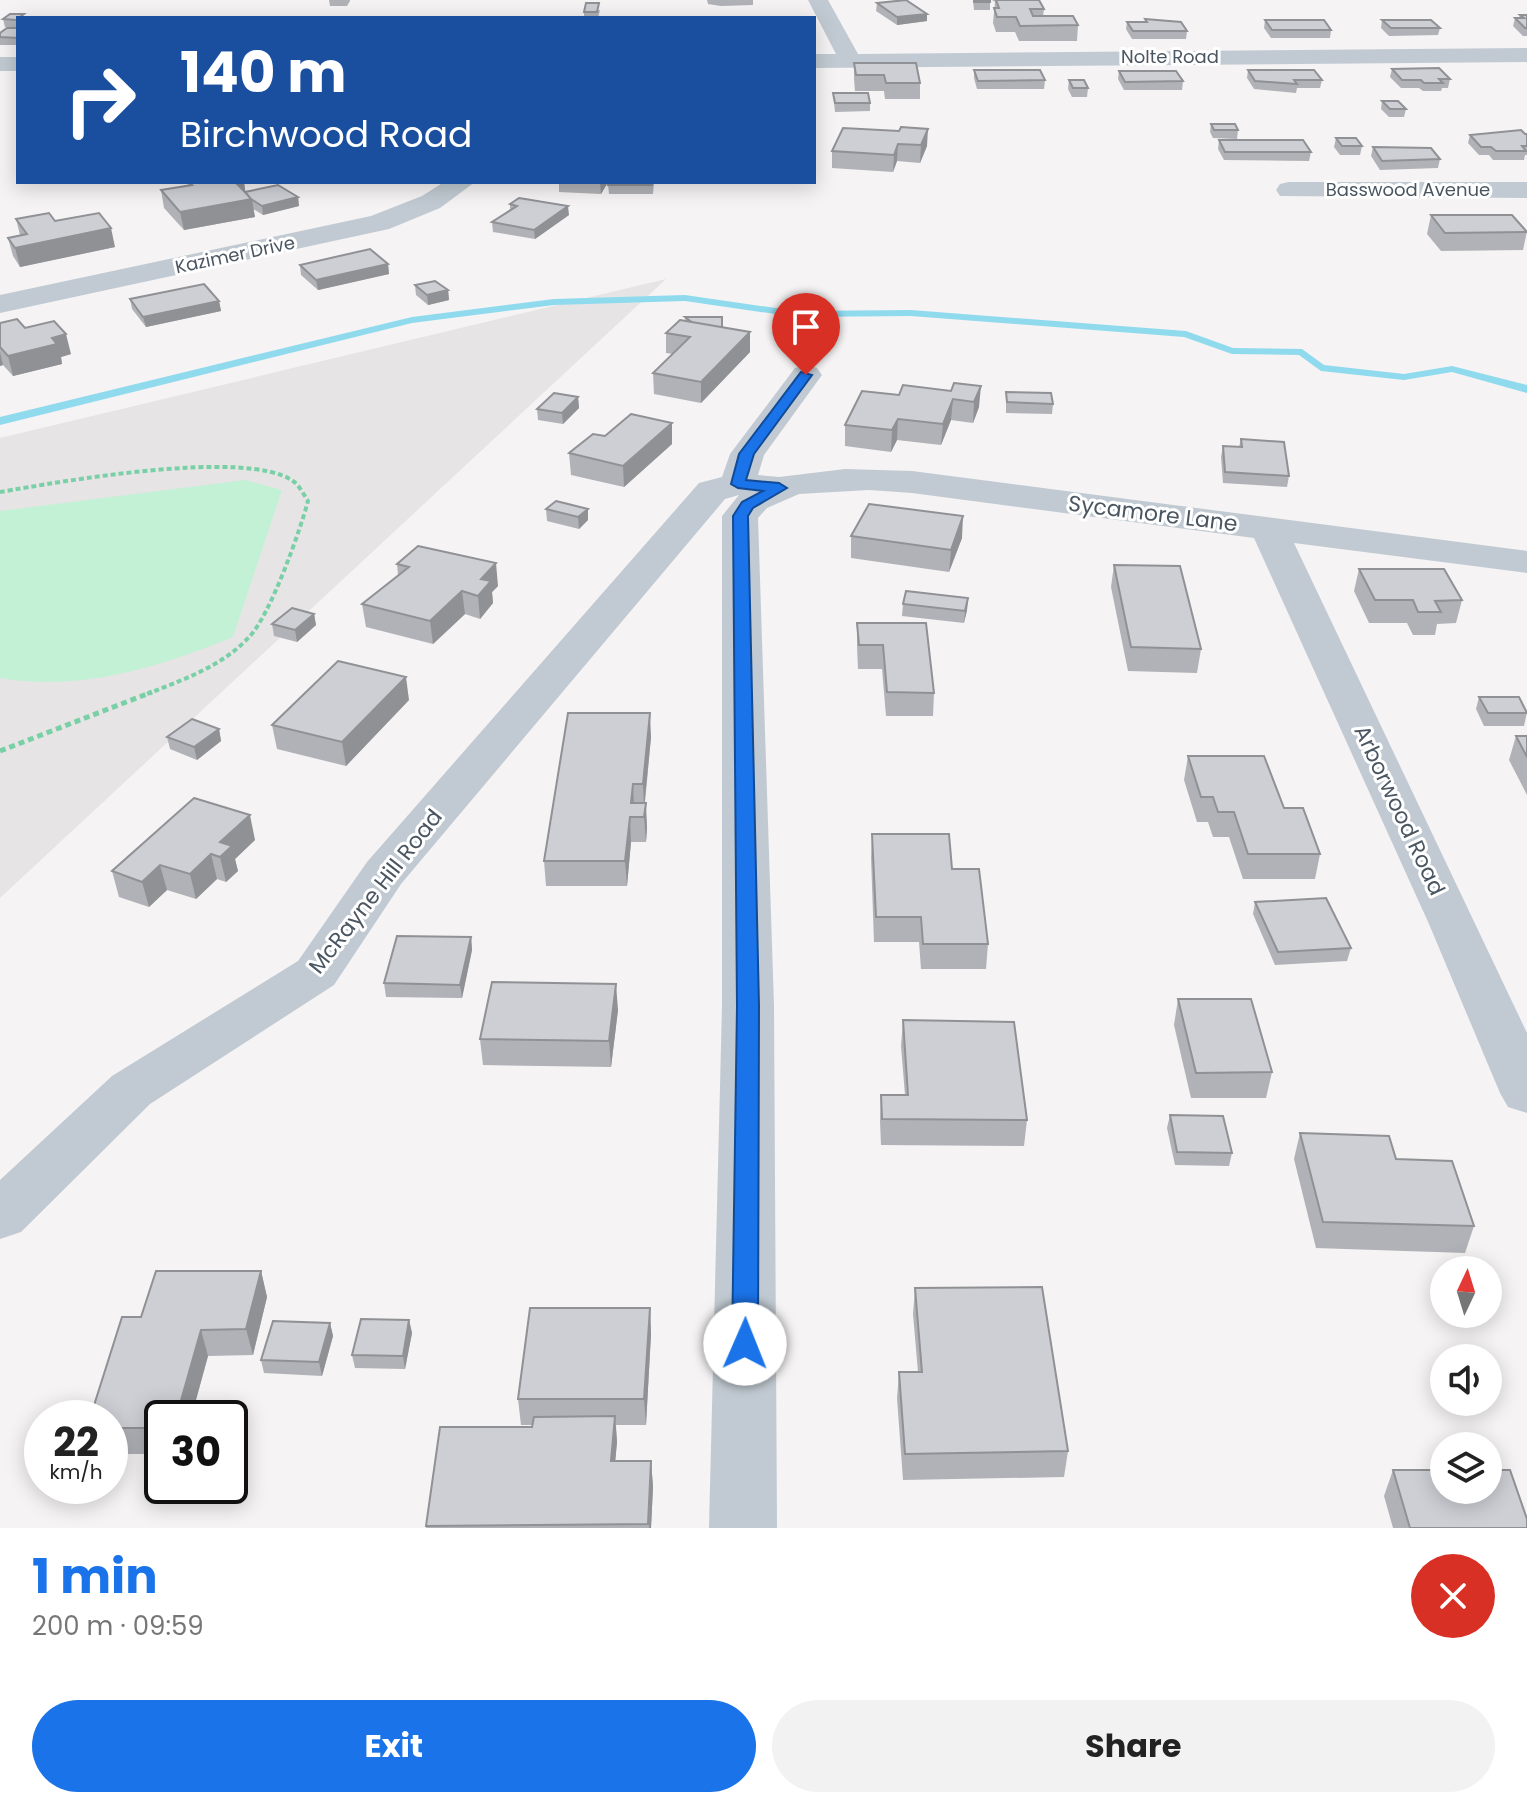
<!DOCTYPE html>
<html lang="en">
<head>
<meta charset="utf-8">
<style>
	:root { --surface:#fff; --page:#f2f2f2; --text:#222; --muted:#767676; --accent:#1a73e8 }
	body { margin:0; font-family:Poppins,sans-serif; background:var(--page); color:var(--text); height:100vh; display:flex; flex-direction:column; font-size:30px; white-space:nowrap }
	* { box-sizing:border-box; margin:0 }
	p { font-size:26px; color:var(--muted) }
	.icon { flex:none; width:44px; height:44px; fill:none; stroke:currentColor; stroke-width:2; stroke-linecap:round; stroke-linejoin:round }
	.map { position:relative; height:1528px; overflow:hidden }
	.sheet { display:flex; flex-direction:column; background:var(--surface); flex:1 }
	.sheet>* { flex:none }
	.top-card { position:absolute; left:16px; top:16px; width:800px; height:168px; border-radius:0px; box-shadow:0 4px 20px #0003; background:#1a4fa0; color:#fff; overflow:hidden }
	.needle { width:52px; rotate:4deg }
	.fabs { position:absolute; left:1430px; top:1256px; display:grid; gap:16px }
	.fabs a { display:grid; place-items:center; width:72px; height:72px; border-radius:50%; background:var(--surface); box-shadow:0 4px 20px #0003; font-size:40px }
	.speed { position:absolute; left:24px; top:1400px; display:flex; gap:16px; font-size:40px; font-weight:700; text-align:center }
	.speed>* { display:grid; place-content:center; width:104px; height:104px; border-radius:50%; background:var(--surface); box-shadow:0 4px 20px #0003; line-height:1 }
	.speed small { font-size:20px; font-weight:400 }
	.speed .limit { border:4px solid #111; border-radius:12px; background:#fff; color:#111 }
	.pin { position:absolute; display:grid; place-items:center; width:68px; height:68px; color:#fff; margin:-82px -34px; border-radius:50% 50% 50% 0; rotate:-45deg; box-shadow:0 0 8px #0007 }
	.pin .icon { rotate:45deg }
	.me { position:absolute; width:88px; margin:-44px; rotate:1deg; stroke-linejoin:round; filter:drop-shadow(0 0 6px #0008) }
	.turn { display:flex; align-items:center; gap:28px; height:168px; padding:0 32px; font-size:36px }
	.turn .icon { width:104px; height:104px; stroke-width:2.5 }
	.turn b { display:block; font-size:56px; line-height:68px }
	.round { display:grid; place-items:center; flex:none; width:84px; height:84px; border-radius:42px; background:var(--page) }
	.head { display:flex; align-items:center; justify-content:space-between; height:136px; padding:0 32px }
	h1 { font-size:48px; font-weight:700; line-height:60px; color:var(--accent) }
	.button { display:flex; gap:16px; margin-top:auto; padding:16px 32px }
	.button a { flex:1; height:92px; border-radius:48px; background:var(--accent); color:#fff; font-size:32px; font-weight:700; line-height:92px; text-align:center }
	.button a+a { background:var(--page); color:var(--text) }
	.map>svg:first-child { display:block }
	.education { fill:#e6e4e5 }
	.green { fill:#c3f1d5 }
	.lines { fill:none; stroke-linecap:round; stroke-linejoin:round }
	.stream { fill:#90daee; fill-rule:evenodd }
	.path-far1 { stroke:#7ad0a6; stroke-width:4; stroke-dasharray:5 3; stroke-linecap:butt }
	.path { stroke:#7ad0a6; stroke-width:5; stroke-dasharray:6 4; stroke-linecap:butt }
	.minor { fill:#c1cad2; fill-rule:evenodd }
	.wall { fill:#b0b2b7 }
	.shaded-wall { fill:#909195 }
	.building { fill:#cdcfd5; stroke:#909195; stroke-width:2 }
	.route { fill:#1a73e8; stroke:#114b97; stroke-width:2 }
	.labels { text-anchor:middle; stroke-width:6; stroke-linejoin:round; paint-order:stroke }
	.far-street-label { font-size:18px; fill:#4a5661; stroke:#fff }
	.street-label { font-size:22px; fill:#4a5661; stroke:#fff }
</style>
</head>
<body>
<div class="map">
<svg width="1527" height="1528" viewBox="0 0 1527 1528">
	<rect width="100%" height="100%" fill="#f5f3f3"/>
	<!-- education -->
	<polygon class="education" points="666,279 0,898 0,438"/>
	<!-- green -->
	<path class="green" d="M245,480L282,490L233,637C160,667 80,692 0,678V511Z"/>
	<g class="lines">
		<!-- stream -->
		<polygon class="stream" points="685,295 796,311 911,310 1186,331 1233,348 1302,349 1324,365 1404,374 1452,366 1527,385 1527,393 1452,372 1404,380 1321,371 1299,355 1232,354 1184,337 911,316 796,317 685,301 554,305 412,323 0,425 0,417 412,317 554,299"/>
		<!-- path-far1 -->
		<path class="path-far1" d="M0,492C59,482 246,448 293,481C299,485 304,495 308,501C300,531 270,616 249,637C223,666 182,680 147,694"/>
		<!-- path -->
		<polyline class="path" points="0,751 152,692"/>
		<!-- minor -->
		<g class="minor">
			<polygon points="808,0 828,0 858,54 1527,48 1527,62 814,68 814,54 836,54"/>
			<rect x="0" y="57" width="18" height="14"/>
			<polygon points="444,182 475,182 440,208 389,229 0,313 0,295 371,216 422,196"/>
			<polygon points="1289,182 1527,182 1527,198 1280,196 1276,190 1280,184"/>
			<polygon points="806,365 817,368 822,375 764,455 758,475 779,477 845,469 912,471 1527,551 1527,573 1294,543 1527,1033 1527,1113 1508,1107 1500,1093 1429,924 1254,538 912,493 869,490 799,494 767,508 758,518 774,1006 777,1528 709,1528 722,1006 722,516 739,495 725,499 401,884 334,985 150,1104 21,1232 0,1239 0,1180 112,1076 298,961 367,862 699,483 722,477 730,454 795,368"/>
		</g>
	</g>
	<!-- wall -->
	<g class="wall">
		<polygon points="329,0 350,0 350,1 347,6 330,6"/>
		<polygon points="707,0 753,0 753,5 721,6 708,4"/>
		<polygon points="973,0 990,0 990,10 974,10"/>
		<polygon points="992,0 1039,0 1044,9 1043,16 1078,25 1077,41 1019,41 1015,32 996,32 993,23 995,2"/>
		<polygon points="877,3 927,21 897,25 876,11"/>
		<polygon points="600,10 598,18 584,18 584,12"/>
		<polygon points="1520,15 1527,15 1527,36 1523,36 1513,26 1515,18 1519,18"/>
		<polygon points="18,18 18,27 5,27 3,19"/>
		<polygon points="1145,19 1187,31 1186,39 1132,39 1126,29 1127,22 1145,22"/>
		<polygon points="1265,20 1331,30 1330,38 1271,38 1264,28"/>
		<polygon points="1382,20 1440,28 1438,35 1389,36 1381,28"/>
		<polygon points="18,28 18,45 0,45 0,33"/>
		<polygon points="854,63 920,83 920,99 885,99 884,91 855,91 854,79"/>
		<polygon points="1392,69 1450,79 1448,88 1442,88 1441,91 1423,91 1419,88 1401,88 1390,77"/>
		<polygon points="974,70 1045,80 1044,89 977,89 974,78"/>
		<polygon points="1248,70 1322,80 1320,88 1297,88 1296,93 1254,89 1247,78"/>
		<polygon points="1119,71 1183,81 1182,90 1124,90 1118,79"/>
		<polygon points="1069,80 1088,88 1087,97 1072,97 1068,89"/>
		<polygon points="833,93 870,103 870,111 835,112"/>
		<polygon points="1382,101 1406,109 1404,117 1389,117 1381,109"/>
		<polygon points="1211,124 1238,130 1237,139 1213,138 1210,132"/>
		<polygon points="899,131 927,146 920,163 897,161 893,172 832,168 832,151"/>
		<polygon points="1527,134 1527,155 1525,155 1524,160 1493,160 1489,155 1479,155 1468,143 1470,135"/>
		<polygon points="1336,138 1362,146 1360,155 1340,155 1334,147"/>
		<polygon points="1219,140 1311,152 1309,161 1224,160 1218,149"/>
		<polygon points="1373,147 1440,159 1438,168 1380,170 1371,156"/>
		<polygon points="187,182 244,182 245,192 298,197 299,206 263,215 253,209 255,217 184,230 164,208 161,190 188,185"/>
		<polygon points="559,182 608,182 601,194 559,192"/>
		<polygon points="654,182 653,194 609,194 608,185"/>
		<polygon points="510,204 569,215 535,239 493,232 492,222 510,210"/>
		<polygon points="1431,215 1527,231 1523,250 1441,251 1427,234"/>
		<polygon points="16,219 55,221 115,247 20,267 13,256 8,238 20,235"/>
		<polygon points="388,264 389,274 318,290 301,275 300,265"/>
		<polygon points="415,285 448,290 449,300 428,305 416,295"/>
		<polygon points="130,299 219,301 221,311 146,327 132,309"/>
		<polygon points="685,317 722,328 750,332 750,352 701,403 654,394 653,373 673,354 666,353 666,333 685,321"/>
		<polygon points="0,323 25,328 71,354 61,357 62,364 13,376 3,365 0,366"/>
		<polygon points="954,383 979,407 973,423 951,420 941,445 897,440 891,452 845,446 845,425 899,395 951,391"/>
		<polygon points="1006,392 1053,404 1052,414 1006,413"/>
		<polygon points="578,397 579,408 563,424 538,420 537,409"/>
		<polygon points="605,436 672,444 624,487 571,475 569,453"/>
		<polygon points="1241,439 1289,476 1287,487 1223,483 1221,457 1223,446 1239,447"/>
		<polygon points="546,509 588,509 588,520 579,529 547,521"/>
		<polygon points="851,536 962,538 949,572 851,558"/>
		<polygon points="397,564 498,586 492,592 493,603 480,619 465,614 433,644 366,627 362,604 398,575"/>
		<polygon points="1114,565 1201,649 1197,673 1128,671 1111,587"/>
		<polygon points="1359,569 1462,600 1456,623 1437,624 1435,635 1413,635 1407,623 1369,623 1354,591"/>
		<polygon points="968,598 967,610 964,623 902,616 903,604"/>
		<polygon points="314,614 316,625 297,642 274,636 272,624"/>
		<polygon points="857,623 926,623 934,693 933,716 886,716 882,669 858,669 857,646"/>
		<polygon points="1479,697 1527,712 1524,726 1484,726 1476,709"/>
		<polygon points="409,700 346,766 277,749 272,725"/>
		<polygon points="219,729 221,741 197,760 170,749 167,737"/>
		<polygon points="1516,736 1527,736 1527,795 1509,760"/>
		<polygon points="651,737 645,803 647,828 646,842 631,842 627,886 546,886 544,861"/>
		<polygon points="1188,756 1284,808 1320,854 1315,879 1243,879 1229,837 1213,837 1208,822 1197,822 1184,780"/>
		<polygon points="872,834 952,869 988,944 986,969 921,969 919,942 874,942 871,858"/>
		<polygon points="255,840 235,859 238,871 226,882 217,879 196,899 167,890 149,907 119,897 112,871"/>
		<polygon points="1255,902 1351,948 1347,961 1275,965 1253,914"/>
		<polygon points="471,937 472,950 462,998 386,997 384,983"/>
		<polygon points="1178,999 1272,1072 1266,1098 1191,1098 1174,1025"/>
		<polygon points="618,1010 611,1067 483,1065 480,1039"/>
		<polygon points="903,1020 1027,1120 1024,1146 881,1145 880,1121 881,1095 905,1095 901,1046"/>
		<polygon points="1170,1115 1232,1153 1229,1166 1175,1165 1167,1128"/>
		<polygon points="1300,1133 1396,1159 1474,1226 1465,1253 1316,1248 1294,1159"/>
		<polygon points="261,1271 267,1297 253,1355 208,1356 191,1418 162,1418 162,1454 110,1454 110,1418 141,1317"/>
		<polygon points="915,1288 1068,1451 1064,1477 903,1480 897,1398 899,1372 918,1372 913,1314"/>
		<polygon points="650,1308 651,1334 646,1425 616,1425 617,1442 615,1461 651,1461 653,1487 651,1528 426,1528 426,1526 532,1427 532,1425 521,1425 518,1399"/>
		<polygon points="409,1320 412,1333 405,1369 355,1368 352,1355"/>
		<polygon points="330,1323 333,1336 322,1376 264,1373 261,1360"/>
		<polygon points="1393,1470 1527,1528 1393,1528 1384,1496"/>
	</g>
	<!-- shaded-wall -->
	<g class="shaded-wall">
		<polygon points="927,14 927,21 897,25 897,17"/>
		<polygon points="928,129 927,146 920,163 921,145"/>
		<polygon points="898,144 897,161 893,172 894,155"/>
		<polygon points="234,182 244,182 246,196"/>
		<polygon points="600,182 608,182 601,194"/>
		<polygon points="298,197 299,206 263,215 262,206"/>
		<polygon points="252,199 255,217 184,230 180,212"/>
		<polygon points="568,206 569,215 535,239 534,230"/>
		<polygon points="111,228 115,247 20,267 15,248"/>
		<polygon points="388,264 389,274 318,290 316,280"/>
		<polygon points="448,290 449,300 428,305 427,295"/>
		<polygon points="219,301 221,311 146,327 143,317"/>
		<polygon points="750,332 750,352 701,403 701,382"/>
		<polygon points="66,334 71,354 61,357 62,364 13,376 8,356 52,338"/>
		<polygon points="0,352 3,365 0,366"/>
		<polygon points="981,386 979,407 973,423 974,402"/>
		<polygon points="578,397 579,408 563,424 562,413"/>
		<polygon points="953,399 951,420 941,445 943,424"/>
		<polygon points="898,419 897,440 891,452 892,430"/>
		<polygon points="672,423 672,444 624,487 623,466"/>
		<polygon points="588,509 588,520 579,529 578,517"/>
		<polygon points="963,516 962,538 949,572 951,550"/>
		<polygon points="496,563 498,586 492,592 493,603 480,619 478,596 481,579"/>
		<polygon points="462,591 465,614 433,644 430,621"/>
		<polygon points="968,598 967,610 964,623 965,611"/>
		<polygon points="314,614 316,625 297,642 295,630"/>
		<polygon points="406,677 409,700 346,766 342,742"/>
		<polygon points="650,713 651,737 644,808 643,784"/>
		<polygon points="219,729 221,741 197,760 194,747"/>
		<polygon points="633,784 634,808 631,803"/>
		<polygon points="646,803 647,828 646,842 644,817"/>
		<polygon points="250,815 255,840 235,859 238,871 226,882 220,857 220,842"/>
		<polygon points="630,817 631,842 627,886 625,861"/>
		<polygon points="211,854 217,879 196,899 190,874"/>
		<polygon points="160,865 167,890 149,907 142,882"/>
		<polygon points="471,937 472,950 462,998 460,985"/>
		<polygon points="616,984 618,1010 611,1067 609,1041"/>
		<polygon points="261,1271 267,1297 253,1355 246,1329"/>
		<polygon points="650,1308 651,1334 646,1425 644,1399"/>
		<polygon points="409,1320 412,1333 405,1369 403,1356"/>
		<polygon points="330,1323 333,1336 322,1376 319,1362"/>
		<polygon points="201,1330 208,1356 191,1418 176,1418"/>
		<polygon points="615,1416 617,1442 613,1487 611,1461"/>
		<polygon points="651,1461 653,1487 651,1528 649,1528"/>
	</g>
	<!-- building -->
	<g class="building">
		<polygon points="906,0 927,14 897,17 877,3"/>
		<rect x="974" y="0" width="16" height="2"/>
		<polygon points="996,0 1039,0 1044,9 1030,9 1033,16 1073,16 1078,25 1020,26 1016,17 997,17 994,8 999,8"/>
		<polygon points="586,3 599,3 597,12 584,12"/>
		<polygon points="10,14 24,14 16,20 3,19"/>
		<polygon points="1520,15 1527,15 1527,28 1525,28 1515,18 1524,18"/>
		<polygon points="1145,19 1181,22 1187,31 1133,31 1127,22 1147,22"/>
		<polygon points="1265,20 1324,20 1331,30 1272,30"/>
		<polygon points="1382,20 1431,20 1440,28 1391,28"/>
		<polygon points="7,28 18,28 18,38 0,37 0,33"/>
		<polygon points="854,63 916,63 920,83 886,83 884,75 856,75"/>
		<polygon points="1439,68 1450,79 1439,79 1443,83 1424,83 1421,80 1402,80 1392,69"/>
		<polygon points="974,70 1040,70 1045,80 978,81"/>
		<polygon points="1248,70 1314,70 1322,80 1294,80 1297,84 1255,81"/>
		<polygon points="1119,71 1176,71 1183,81 1125,82"/>
		<polygon points="1069,80 1084,80 1088,88 1073,88"/>
		<polygon points="833,93 868,93 870,103 835,103"/>
		<polygon points="1382,101 1398,101 1406,109 1390,109"/>
		<polygon points="1211,124 1235,124 1238,130 1214,130"/>
		<polygon points="901,127 928,129 921,145 898,144 894,155 832,151 843,128 899,131"/>
		<polygon points="1521,130 1525,134 1527,134 1527,146 1522,146 1526,151 1496,151 1491,147 1481,147 1470,135"/>
		<polygon points="1336,138 1356,138 1362,146 1342,146"/>
		<polygon points="1219,140 1303,140 1311,152 1225,152"/>
		<polygon points="1373,147 1431,148 1440,159 1382,161"/>
		<polygon points="189,182 235,182 252,199 180,212 161,190 192,185"/>
		<polygon points="609,182 653,182 652,185 608,185"/>
		<polygon points="278,185 298,197 262,206 251,199 245,192"/>
		<polygon points="519,198 568,206 534,230 492,222 517,206 510,204"/>
		<polygon points="49,213 55,221 99,213 111,228 15,248 8,238 27,234 16,219"/>
		<polygon points="1431,215 1512,215 1527,232 1445,233"/>
		<polygon points="370,249 388,264 316,280 300,265"/>
		<polygon points="435,281 448,290 427,295 415,285"/>
		<polygon points="204,284 219,301 143,317 130,299"/>
		<polygon points="685,317 722,317 722,328 693,323"/>
		<polygon points="17,319 25,328 54,321 66,334 52,338 57,344 8,356 0,347 0,323"/>
		<polygon points="680,320 750,332 701,382 653,373 690,337 666,333"/>
		<polygon points="954,383 981,386 974,402 953,399 943,424 898,419 892,430 845,425 862,391 899,395 903,385 951,391"/>
		<polygon points="1006,392 1051,393 1053,404 1007,402"/>
		<polygon points="554,393 578,397 562,413 537,409"/>
		<polygon points="631,414 672,423 623,466 569,453 593,434 605,436"/>
		<polygon points="1241,439 1284,442 1289,476 1225,472 1223,446 1242,447"/>
		<polygon points="556,501 588,509 578,517 546,509"/>
		<polygon points="869,504 963,516 951,550 851,536"/>
		<polygon points="418,546 496,563 481,579 491,581 478,596 462,591 430,621 362,604 409,567 397,564"/>
		<polygon points="1114,565 1180,566 1201,649 1131,647"/>
		<polygon points="1359,569 1444,569 1462,600 1435,601 1441,612 1418,612 1413,600 1375,600"/>
		<polygon points="906,591 968,598 965,611 903,604"/>
		<polygon points="292,608 314,614 295,630 272,624"/>
		<polygon points="857,623 926,623 934,693 887,692 883,645 859,645"/>
		<polygon points="338,661 406,677 342,742 272,725"/>
		<polygon points="1479,697 1519,697 1527,713 1488,713"/>
		<polygon points="568,713 650,713 643,784 633,784 631,803 646,803 644,817 630,817 625,861 544,861"/>
		<polygon points="192,719 219,729 194,747 167,737"/>
		<polygon points="1516,736 1527,736 1527,757"/>
		<polygon points="1188,756 1264,756 1284,808 1303,808 1320,854 1248,854 1234,812 1218,812 1213,797 1201,797"/>
		<polygon points="194,798 250,815 220,842 232,846 220,857 211,854 190,874 160,865 142,882 112,871"/>
		<polygon points="872,834 949,834 952,869 979,869 988,944 923,944 921,917 876,917"/>
		<polygon points="1326,898 1351,948 1278,952 1255,902"/>
		<polygon points="397,936 471,937 460,985 384,983"/>
		<polygon points="492,982 616,984 609,1041 480,1039"/>
		<polygon points="1178,999 1251,999 1272,1072 1196,1073"/>
		<polygon points="903,1020 1014,1022 1027,1120 882,1119 881,1095 908,1095"/>
		<polygon points="1170,1115 1223,1116 1232,1153 1177,1152"/>
		<polygon points="1300,1133 1389,1136 1396,1159 1452,1161 1474,1226 1323,1222"/>
		<polygon points="156,1271 261,1271 246,1329 201,1330 176,1418 162,1418 162,1428 110,1428 110,1418 90,1418 122,1317 141,1317"/>
		<polygon points="1042,1287 1068,1451 905,1454 899,1372 922,1372 915,1288"/>
		<polygon points="530,1308 650,1308 644,1399 518,1399"/>
		<polygon points="361,1319 409,1320 403,1356 352,1355"/>
		<polygon points="273,1321 330,1323 319,1362 261,1360"/>
		<polygon points="615,1416 611,1461 651,1461 648,1524 426,1526 440,1427 532,1427 534,1417"/>
		<polygon points="1393,1470 1444,1470 1444,1490 1488,1490 1488,1470 1510,1470 1527,1519 1527,1528 1410,1528"/>
	</g>
	<!-- route -->
	<polygon class="route" points="801,372 812,375 754,454 746,480 779,483 787,488 753,508 748,516 759,1006 758,1344 754,1351 745,1355 736,1351 732,1344 737,1006 733,516 742,502 763,491 738,488 731,484 739,454"/>
	<g class="labels">
		<!-- far-street labels -->
		<g class="far-street-label">
			<text x="1170" y="63">Nolte Road</text>
			<text x="1408" y="196">Basswood Avenue</text>
			<text transform="translate(235 255) rotate(-12)" y="6">Kazimer Drive</text>
		</g>
		<!-- street labels -->
		<g class="street-label">
			<text transform="translate(1153 513) rotate(7)" y="8">Sycamore Lane</text>
			<text transform="translate(1400 810) rotate(65)" y="8">Arborwood Road</text>
			<text transform="translate(375 891) rotate(-52)" y="8">McRayne Hill Road</text>
		</g>
	</g>
</svg>
<div class="fabs">
<a><svg class="needle" viewBox="-14 -14 28 28"><path d="M0-13l5 13h-10z" fill="#e53935"/><path d="M0 13l5-13h-10z" fill="#767676"/></svg></a>
<a><svg class="icon" aria-label="sound" viewBox="0 0 24 24"><path d="M4 9h4l5-4v14l-5-4H4zM17 9q2 3 0 6"/></svg></a>
<a><svg class="icon" aria-label="layers" viewBox="0 0 24 24"><path d="M12 4l9 5-9 5-9-5zM3 14l9 5 9-5"/></svg></a>
</div>
<div class="speed"><div>22<small>km/h</small></div><div class="limit">30</div></div>
<div class="pin" style="left:806px;top:375px;background:#d93025"><svg class="icon" aria-label="arrive" viewBox="0 0 24 24"><path d="M6 21V4h12l-3 4 3 4H6"/></svg></div>
<svg class="me" style="left:745px;top:1344px" viewBox="-20 -20 40 40"><circle r="19" fill="#fff"/><path d="M0-13L10 11 0 6-10 11z" fill="#1a73e8"/></svg>
<div class="top-card">
<div class="turn"><svg class="icon" aria-label="right" viewBox="0 0 24 24"><path d="M7 20v-9h11M14 6l5 5-5 5"/></svg><div><b>140 m</b>Birchwood Road</div></div>
</div>
</div>
<section class="sheet">
<div class="head"><div><h1>1 min</h1><p>200 m · 09:59</p></div><a class="round" style="background:#d93025;color:#fff"><svg class="icon" aria-label="close" viewBox="0 0 24 24"><path d="M6 6l12 12M18 6L6 18"/></svg></a></div>
<div class="button"><a>Exit</a><a>Share</a></div>
</section>
</body>
</html>
